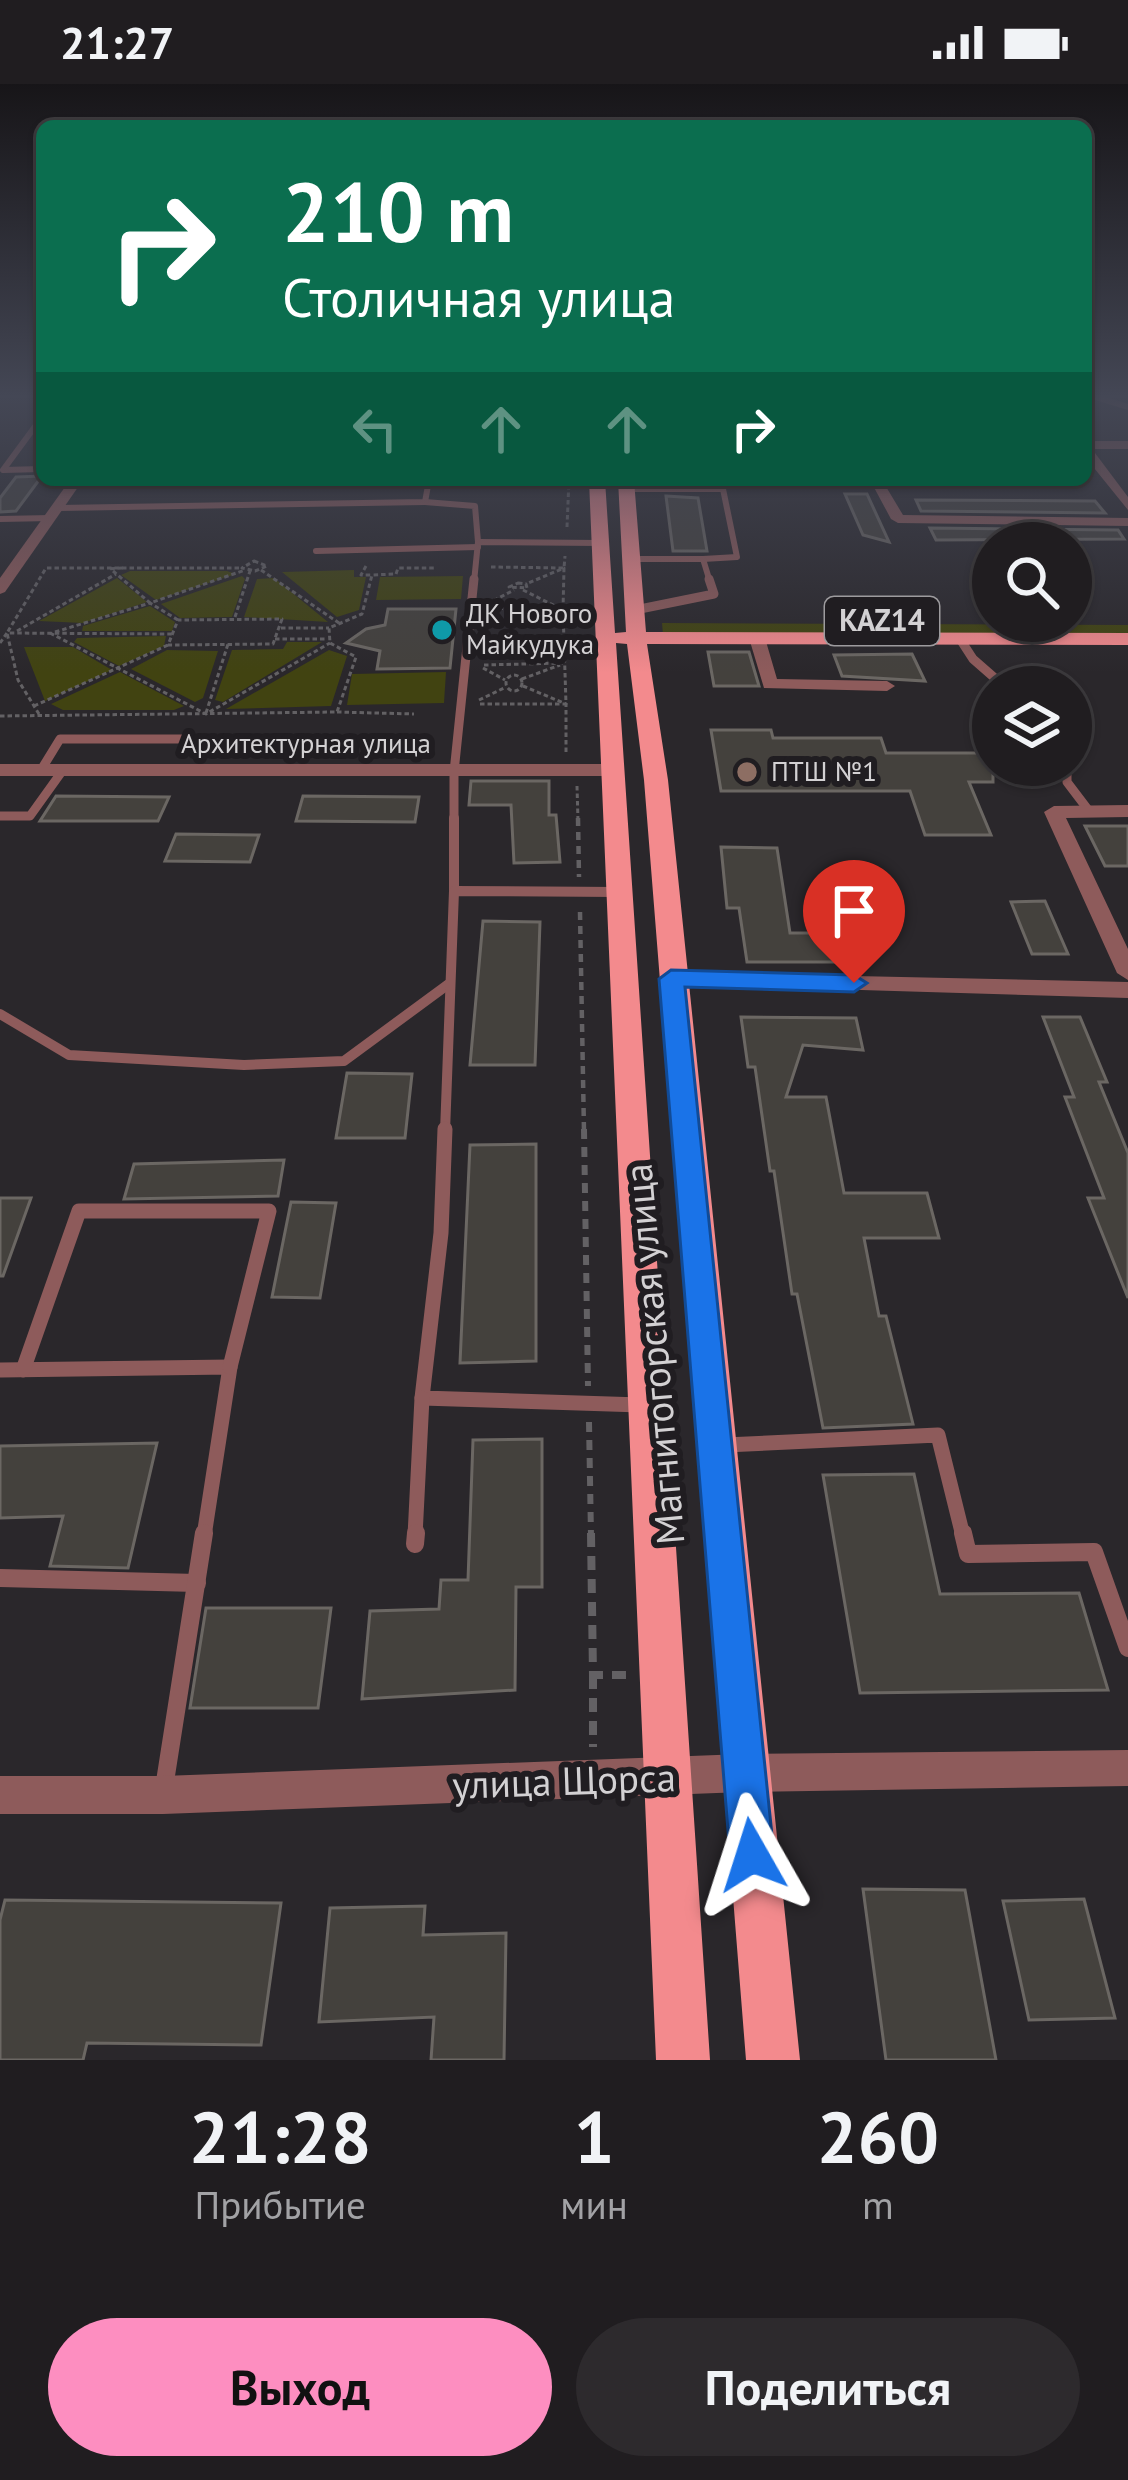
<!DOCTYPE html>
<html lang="ru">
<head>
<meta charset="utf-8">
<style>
	:root { --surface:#201d20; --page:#2d2a2d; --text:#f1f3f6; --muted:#a2a2a5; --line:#3d3b3e; --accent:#fd8ec0 }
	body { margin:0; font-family:"PT Sans",sans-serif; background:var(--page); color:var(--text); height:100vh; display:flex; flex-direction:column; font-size:45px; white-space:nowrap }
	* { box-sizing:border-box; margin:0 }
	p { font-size:39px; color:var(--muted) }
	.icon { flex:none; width:66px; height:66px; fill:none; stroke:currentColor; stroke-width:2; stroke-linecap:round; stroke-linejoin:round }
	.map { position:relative; height:1976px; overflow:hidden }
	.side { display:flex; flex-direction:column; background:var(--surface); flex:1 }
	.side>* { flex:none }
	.banner { position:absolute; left:36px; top:36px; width:1056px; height:366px; border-radius:18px; box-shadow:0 3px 9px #0004,0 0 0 3px var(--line); background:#0b6e4f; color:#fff; overflow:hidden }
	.fabs { position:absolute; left:972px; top:438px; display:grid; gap:24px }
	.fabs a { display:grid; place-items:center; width:120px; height:120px; border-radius:50%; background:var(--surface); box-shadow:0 3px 9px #0004,0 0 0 3px var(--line); font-size:60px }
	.pin { position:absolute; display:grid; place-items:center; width:102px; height:102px; color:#fff; margin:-123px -51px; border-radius:50% 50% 50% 0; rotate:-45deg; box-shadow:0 0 12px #0007 }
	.pin .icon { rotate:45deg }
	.me { position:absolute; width:132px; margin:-66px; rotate:354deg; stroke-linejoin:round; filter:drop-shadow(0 0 9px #0008) }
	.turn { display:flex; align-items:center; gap:42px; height:252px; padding:0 48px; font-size:54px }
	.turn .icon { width:156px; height:156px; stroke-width:2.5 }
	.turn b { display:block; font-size:84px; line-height:102px }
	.lanes { display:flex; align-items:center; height:114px; padding:0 48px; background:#0003; justify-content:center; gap:60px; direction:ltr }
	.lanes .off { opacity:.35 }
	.eta { display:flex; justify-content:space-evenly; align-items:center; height:204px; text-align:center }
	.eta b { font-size:72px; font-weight:700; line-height:84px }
	.button { display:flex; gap:24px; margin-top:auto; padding:24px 48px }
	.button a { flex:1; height:138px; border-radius:72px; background:var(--accent); color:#111; font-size:48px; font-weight:700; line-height:138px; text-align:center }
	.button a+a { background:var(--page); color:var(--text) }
	.status { display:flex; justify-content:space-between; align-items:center; height:84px; padding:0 60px; background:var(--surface); direction:ltr }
	.status svg { height:33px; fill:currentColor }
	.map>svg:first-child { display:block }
	.green { fill:#414311 }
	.building { fill:#44413d; stroke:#6b6763; stroke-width:3 }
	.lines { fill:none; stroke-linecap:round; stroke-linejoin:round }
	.path-far3 { stroke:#636164; stroke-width:3; stroke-dasharray:4.5 3; stroke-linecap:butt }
	.path-far2 { stroke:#636164; stroke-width:4.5; stroke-dasharray:8 6; stroke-linecap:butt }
	.path-far1 { stroke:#636164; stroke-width:6; stroke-dasharray:10 8; stroke-linecap:butt }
	.path { stroke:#636164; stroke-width:8; stroke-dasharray:14 9; stroke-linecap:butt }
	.service-far4 { stroke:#8e5b5b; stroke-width:6 }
	.service-far3 { stroke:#8e5b5b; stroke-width:9 }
	.service-far2 { stroke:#8e5b5b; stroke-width:10 }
	.service-far1 { stroke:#8e5b5b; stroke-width:15 }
	.service { stroke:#8e5b5b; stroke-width:18 }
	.minor { fill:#8e5b5b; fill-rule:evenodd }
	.primary { fill:#f38a8d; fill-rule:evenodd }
	.route { fill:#1a73e8; stroke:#114b97; stroke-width:3 }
	.culture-dot { fill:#0f9aa8; stroke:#201d21; stroke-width:4.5 }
	.education-dot { fill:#8d6e63; stroke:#201d21; stroke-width:4.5 }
	.labels { text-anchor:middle; stroke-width:12; stroke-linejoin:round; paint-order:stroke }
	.far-poi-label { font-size:27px; fill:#d3d1d3; stroke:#201d21; text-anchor:start }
	.far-street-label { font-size:27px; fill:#d3d1d3; stroke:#201d21 }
	.shield { fill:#201d21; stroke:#9d9b9e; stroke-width:3 }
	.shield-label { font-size:30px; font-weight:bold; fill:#d3d1d3 }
	.near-street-label { font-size:39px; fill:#d3d1d3; stroke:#201d21 }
</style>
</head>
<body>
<div class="status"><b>21:27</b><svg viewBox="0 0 49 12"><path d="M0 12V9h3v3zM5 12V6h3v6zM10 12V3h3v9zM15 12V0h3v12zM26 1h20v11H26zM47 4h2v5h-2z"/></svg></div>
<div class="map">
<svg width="1128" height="1976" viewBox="0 0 1128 1976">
	<rect width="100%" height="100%" fill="#2a272b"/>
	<!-- green -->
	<g class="green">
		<polygon points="354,486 354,493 366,493 359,526 337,533 282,488"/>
		<polygon points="130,487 227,487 236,490 156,516 121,491"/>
		<polygon points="242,492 245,495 232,533 180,534 161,520"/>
		<polygon points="463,492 461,515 376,516 380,493"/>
		<polygon points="117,494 147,518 83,539 39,537"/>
		<polygon points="274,494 328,538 244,533 257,495"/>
		<polygon points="150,522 175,538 172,547 82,547 83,542"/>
		<polygon points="662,539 1128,541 1128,551 663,551"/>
		<polygon points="166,552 164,562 119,582 74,558 77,554"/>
		<polygon points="287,558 322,558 223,618 215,616 232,566 283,565"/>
		<polygon points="24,563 73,563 112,586 45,617"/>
		<polygon points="167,566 218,567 203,614 195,618 131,585"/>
		<polygon points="329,566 347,572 331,622 226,625"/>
		<polygon points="120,588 184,622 174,626 63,626 51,620"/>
		<polygon points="446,588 444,619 347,621 352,590"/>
	</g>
	<!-- building -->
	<g class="building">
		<polygon points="16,393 42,392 16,427 0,428 0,414"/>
		<polygon points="845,410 867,410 889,458 863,451"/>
		<polygon points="666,412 698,414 707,467 673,467"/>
		<polygon points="916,416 1095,417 1105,429 921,427"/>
		<polygon points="930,444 1118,446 1124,455 936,456"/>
		<polygon points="388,525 456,525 450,584 377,585 380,567 346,559 366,545 385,541"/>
		<polygon points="708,568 749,568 759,602 714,602"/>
		<polygon points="912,570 925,597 842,592 834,571"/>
		<polygon points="711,646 771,646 773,654 881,654 886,669 993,669 993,698 969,698 991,751 925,751 910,707 721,707"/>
		<polygon points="471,697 549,697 549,731 556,731 560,778 514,779 511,721 469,721"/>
		<polygon points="56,712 169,713 158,737 40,737"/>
		<polygon points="303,712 419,713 415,738 296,737"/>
		<polygon points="1085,742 1128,742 1128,782 1105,782"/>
		<polygon points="176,750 259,751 250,778 165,777"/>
		<polygon points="721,763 777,764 790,849 850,849 857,878 747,878 739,824 727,824"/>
		<polygon points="1045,817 1068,870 1032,870 1011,818"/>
		<polygon points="483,837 540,838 535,981 470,981"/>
		<polygon points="741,933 856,934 863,966 803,961 786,1013 826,1013 844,1109 927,1109 939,1154 864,1154 879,1232 886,1232 913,1340 823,1344 797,1210 792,1210 774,1087 770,1087 755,983 748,983"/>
		<polygon points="1043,933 1080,933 1107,998 1099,998 1128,1069 1128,1214 1088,1114 1104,1114 1065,1013 1074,1013"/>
		<polygon points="347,989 412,990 405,1054 336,1054"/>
		<polygon points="536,1060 536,1277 460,1279 470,1061"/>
		<polygon points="284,1076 278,1112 124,1115 134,1080"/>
		<polygon points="0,1114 31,1114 3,1192 0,1192"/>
		<polygon points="291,1118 336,1119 320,1214 272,1213"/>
		<polygon points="542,1355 542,1503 516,1503 515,1606 362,1615 370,1527 439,1525 441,1496 468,1496 473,1356"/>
		<polygon points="157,1359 128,1484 50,1482 63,1432 0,1434 0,1362"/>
		<polygon points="914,1390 940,1510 1079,1509 1108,1606 860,1609 823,1391"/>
		<polygon points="206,1524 331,1524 318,1624 190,1624"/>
		<polygon points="863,1805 965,1806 996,1976 886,1976"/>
		<polygon points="1084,1815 1115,1934 1029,1936 1003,1817"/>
		<polygon points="5,1816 281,1819 261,1961 87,1959 83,1976 0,1976 0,1836"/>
		<polygon points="425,1822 423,1851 506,1849 504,1976 431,1976 434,1933 319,1938 330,1824"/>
	</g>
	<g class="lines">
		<!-- path-far3 -->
		<g class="path-far3">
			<polyline points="567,443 569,396"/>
			<polygon points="254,477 267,482 255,487 242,484"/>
			<polyline points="366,482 361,491 372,491"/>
			<polyline points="491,483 564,484 565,472"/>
			<polyline points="122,484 242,484"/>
			<polyline points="261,486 339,539"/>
			<polyline points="113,487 150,519 245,486"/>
			<polygon points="518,499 526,500 527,504 509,503"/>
			<polyline points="523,506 563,526 564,484 526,500"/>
			<polyline points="487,520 514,506"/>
			<polyline points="235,533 250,487"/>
			<polygon points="282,535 273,560 168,561 178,536"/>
			<polyline points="281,544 329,544"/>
			<polyline points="17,547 116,490"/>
			<polyline points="55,548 150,519 178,536"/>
			<polyline points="50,549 206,630 330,559"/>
			<polyline points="275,555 326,555"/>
			<polyline points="0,559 7,549 173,550"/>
			<polyline points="484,581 563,579"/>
			<polyline points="483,584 505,596"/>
			<circle cx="514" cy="599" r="8"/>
			<polyline points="522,595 560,581"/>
			<polyline points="523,602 566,620 566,670"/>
			<polyline points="479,616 506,603"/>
			<polyline points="480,620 566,620 563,526 485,524"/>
			<polyline points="34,622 168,561"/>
			<polyline points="337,628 414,630"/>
			<polyline points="206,629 228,560"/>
			<polyline points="39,630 18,596 7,549 46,484 122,484 108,485"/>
			<polyline points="0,632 337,628 356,573 330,559 329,544 362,530 372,491 396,490 398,484 435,484"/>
			<polyline points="577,702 578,737"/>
		</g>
		<!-- path-far2 -->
		<g class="path-far2">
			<polyline points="578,734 579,793"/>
			<polyline points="580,828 584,1048"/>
		</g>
		<!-- path-far1 -->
		<g class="path-far1">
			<polyline points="584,1045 588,1302"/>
			<polyline points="589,1338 591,1452"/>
		</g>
		<!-- path -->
		<g class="path">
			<polyline points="591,1449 593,1591 629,1591"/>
			<polyline points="593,1591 593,1663"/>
		</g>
		<!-- service-far4 -->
		<g class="service-far4">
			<polyline points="1092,312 1128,323"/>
			<polyline points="42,333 3,386 42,385"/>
			<polyline points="627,405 723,405 737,473 703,475"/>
			<polyline points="425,418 475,422 478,458"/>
			<polyline points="58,424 425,418 429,396"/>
			<polyline points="0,435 51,434"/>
			<polyline points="316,467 478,463"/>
			<polyline points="634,475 703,475 710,498"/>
			<polyline points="474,498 478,458 601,459"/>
		</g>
		<!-- service-far3 -->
		<g class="service-far3">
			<polyline points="635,526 714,510 709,495"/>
			<polyline points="960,555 973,575 1005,603"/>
			<polyline points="1067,681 1067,698 1089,727"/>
			<polyline points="41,686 60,655 251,655"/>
			<polyline points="0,732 30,732 63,686"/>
			<polyline points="454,737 454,688 474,495"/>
		</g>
		<!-- service-far2 -->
		<g class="service-far2">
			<polyline points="454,734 454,807"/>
			<polyline points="0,930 69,971 244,981 344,977 450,899"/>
			<polyline points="445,1048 454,807 618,808"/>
		</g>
		<!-- service-far1 -->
		<g class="service-far1">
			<polyline points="445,1045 441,1149 422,1314 641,1321"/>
			<polyline points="1,1286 230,1283 204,1452"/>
			<polyline points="23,1286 79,1127 269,1127 230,1283"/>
			<polyline points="725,1361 938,1351 963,1452"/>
			<polyline points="415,1452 422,1314"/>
		</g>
		<!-- service -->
		<g class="service">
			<polyline points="963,1449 968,1470 1094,1468 1128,1564"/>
			<polyline points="415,1460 416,1449"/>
			<polyline points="0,1494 197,1499"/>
			<polyline points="164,1704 204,1449"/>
		</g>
		<!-- minor -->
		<g class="minor">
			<polygon points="1086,357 1128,357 1128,365 1092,365 1128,413 1128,426 1086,374"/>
			<polygon points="70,396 83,396 5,508 0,510 0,494"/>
			<polygon points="870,396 882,396 903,431 1128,434 1128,442 898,439 891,435"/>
			<polygon points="751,551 765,554 777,595 887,597 895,602 887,607 764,604 749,554"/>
			<polygon points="0,680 612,680 621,686 612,692 0,692"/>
			<polygon points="1128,721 1128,733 1066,734 1128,865 1128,896 1117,889 1044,728 1054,722"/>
			<polygon points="671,888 1128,898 1128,914 663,900 660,895 663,890"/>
			<polygon points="1128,1666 1128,1702 743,1708 163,1730 0,1730 0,1692 163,1692 743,1670"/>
		</g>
		<!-- primary -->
		<polygon class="primary" points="589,396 605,396 615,549 626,548 618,396 634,396 646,548 1128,549 1128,561 647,560 668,696 800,1976 746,1976 644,696 627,560 616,559 710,1976 656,1976"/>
	</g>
	<!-- sky -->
	<linearGradient id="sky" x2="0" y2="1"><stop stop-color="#171518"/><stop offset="0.53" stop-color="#444755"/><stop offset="1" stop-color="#444755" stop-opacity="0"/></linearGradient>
	<rect width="1128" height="589" fill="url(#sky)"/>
	<!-- route -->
	<polygon class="route" points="671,886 854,891 867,899 854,908 685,903 774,1771 767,1786 752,1793 736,1786 730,1771 659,895"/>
	<!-- markers -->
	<circle class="culture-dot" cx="442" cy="546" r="12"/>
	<circle class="education-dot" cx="747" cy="688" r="12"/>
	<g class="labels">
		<!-- far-poi labels -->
		<g class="far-poi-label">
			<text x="466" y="539">ДК Нового<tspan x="466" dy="31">Майкудука</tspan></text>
			<text x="771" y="697">ПТШ №1</text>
		</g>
		<!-- far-street labels -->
		<g class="far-street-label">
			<text x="306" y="669">Архитектурная улица</text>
		</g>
		<!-- shield labels -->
		<rect class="shield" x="825" y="513" width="114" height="48" rx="9"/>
		<g class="shield-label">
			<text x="882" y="547">KAZ14</text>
		</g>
		<!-- near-street labels -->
		<g class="near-street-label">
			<text transform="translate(654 1270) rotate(-95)" y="14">Магнитогорская улица</text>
			<text transform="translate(564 1697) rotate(-2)" y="14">улица Щорса</text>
		</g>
	</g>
</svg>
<div class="fabs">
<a><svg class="icon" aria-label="search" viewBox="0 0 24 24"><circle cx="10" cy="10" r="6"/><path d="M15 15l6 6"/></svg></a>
<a><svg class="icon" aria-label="layers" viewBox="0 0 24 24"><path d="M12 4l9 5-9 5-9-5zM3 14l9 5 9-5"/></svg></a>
</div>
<div class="pin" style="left:854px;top:899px;background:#d93025"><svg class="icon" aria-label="arrive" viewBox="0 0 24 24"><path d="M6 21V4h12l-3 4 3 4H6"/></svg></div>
<svg class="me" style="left:752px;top:1771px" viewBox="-20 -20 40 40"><path d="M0-17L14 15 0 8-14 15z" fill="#1a73e8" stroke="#fff" stroke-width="4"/></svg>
<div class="banner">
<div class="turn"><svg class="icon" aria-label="right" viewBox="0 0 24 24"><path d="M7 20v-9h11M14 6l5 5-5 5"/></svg><div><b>210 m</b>Столичная улица</div></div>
<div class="lanes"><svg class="icon off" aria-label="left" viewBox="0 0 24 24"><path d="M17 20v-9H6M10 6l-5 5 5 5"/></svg><svg class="icon off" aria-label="ahead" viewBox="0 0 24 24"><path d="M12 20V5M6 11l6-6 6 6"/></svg><svg class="icon off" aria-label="ahead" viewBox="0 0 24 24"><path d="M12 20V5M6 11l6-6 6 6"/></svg><svg class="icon" aria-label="right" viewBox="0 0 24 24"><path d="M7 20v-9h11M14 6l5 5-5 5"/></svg></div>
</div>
</div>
<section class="side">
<div class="eta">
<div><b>21:28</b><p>Прибытие</p></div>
<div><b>1</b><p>мин</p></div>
<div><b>260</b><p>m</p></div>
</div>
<div class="button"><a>Выход</a><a>Поделиться</a></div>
</section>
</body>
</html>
